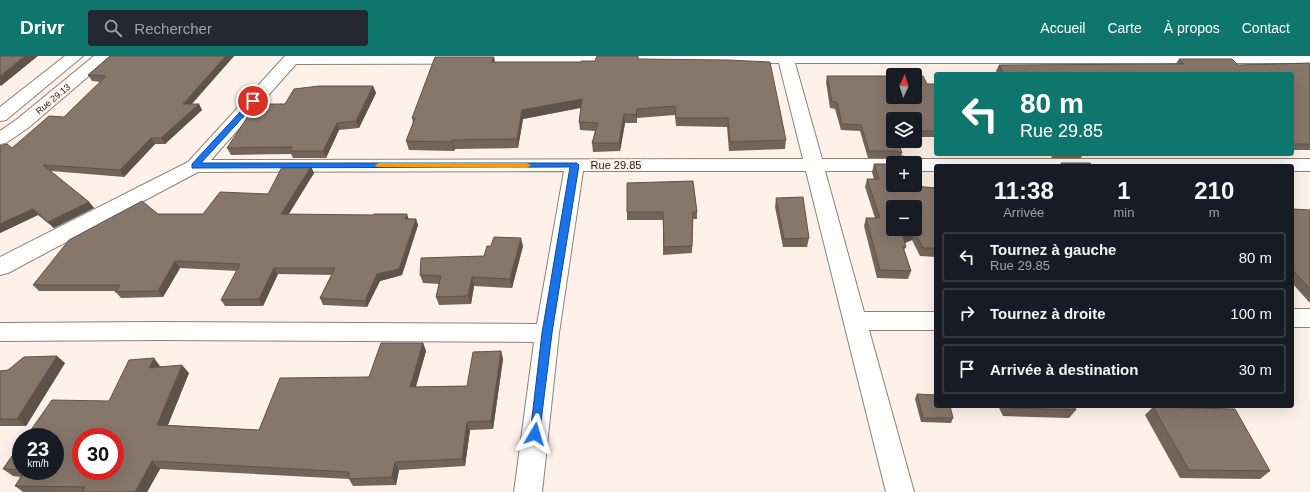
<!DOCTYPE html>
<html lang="fr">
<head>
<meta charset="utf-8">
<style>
	:root { --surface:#171b24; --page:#242831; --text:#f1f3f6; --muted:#9ea1a6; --line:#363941; --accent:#0f766e }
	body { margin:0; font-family:Arial,sans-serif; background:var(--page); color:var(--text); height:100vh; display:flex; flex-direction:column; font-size:15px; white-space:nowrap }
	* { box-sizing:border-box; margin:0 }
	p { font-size:13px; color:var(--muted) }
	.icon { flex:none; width:22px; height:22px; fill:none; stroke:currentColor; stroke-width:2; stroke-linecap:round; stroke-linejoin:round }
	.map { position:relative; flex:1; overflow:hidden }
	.side { position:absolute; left:934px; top:108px; width:360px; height:244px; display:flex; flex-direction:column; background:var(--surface); border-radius:4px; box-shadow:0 4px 16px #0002 }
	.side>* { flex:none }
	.guide { position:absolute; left:934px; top:16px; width:360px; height:84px; border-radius:4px; box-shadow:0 4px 16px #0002; background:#0f766e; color:#fff; overflow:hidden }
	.needle { width:26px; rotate:4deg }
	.controls { position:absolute; left:886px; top:12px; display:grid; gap:8px }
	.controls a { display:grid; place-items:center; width:36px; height:36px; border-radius:4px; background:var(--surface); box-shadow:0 4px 16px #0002; font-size:20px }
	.speed { position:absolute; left:12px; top:372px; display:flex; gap:8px; font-size:20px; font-weight:700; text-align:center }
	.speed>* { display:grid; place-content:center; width:52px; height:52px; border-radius:50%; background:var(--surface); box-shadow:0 4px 16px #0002; line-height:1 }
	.speed small { font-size:10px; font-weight:400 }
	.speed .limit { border:6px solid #d22; background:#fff; color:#111 }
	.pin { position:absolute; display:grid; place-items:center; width:34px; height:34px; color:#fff; margin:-17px; border:2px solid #fff; border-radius:50%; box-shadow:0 1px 4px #0007 }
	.me { position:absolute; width:44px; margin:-22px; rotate:7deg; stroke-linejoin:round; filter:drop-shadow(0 0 3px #0008) }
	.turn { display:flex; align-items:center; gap:14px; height:84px; padding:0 20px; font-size:18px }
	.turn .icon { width:52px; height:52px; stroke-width:2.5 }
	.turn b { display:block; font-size:28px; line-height:34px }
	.eta { display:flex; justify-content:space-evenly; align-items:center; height:68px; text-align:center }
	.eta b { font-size:24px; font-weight:600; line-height:28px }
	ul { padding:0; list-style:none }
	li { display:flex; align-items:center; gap:12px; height:50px; margin:0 8px 6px; padding:0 12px; border:2px solid var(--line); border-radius:4px }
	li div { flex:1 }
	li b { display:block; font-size:15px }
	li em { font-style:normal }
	header { display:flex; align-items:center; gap:24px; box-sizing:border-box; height:56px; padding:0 20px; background:var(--accent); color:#fff }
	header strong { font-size:19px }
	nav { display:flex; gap:22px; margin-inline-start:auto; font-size:14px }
	.search { width:280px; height:36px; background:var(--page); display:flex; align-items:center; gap:10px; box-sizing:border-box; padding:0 14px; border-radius:4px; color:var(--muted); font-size:15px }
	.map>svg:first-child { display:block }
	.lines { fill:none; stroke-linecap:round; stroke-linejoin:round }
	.street-casing { stroke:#918073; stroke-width:2 }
	.secondary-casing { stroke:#918073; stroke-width:2 }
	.street { fill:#fff; fill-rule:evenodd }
	.secondary { fill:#fff; fill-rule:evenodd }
	.wall { fill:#74655b }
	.shaded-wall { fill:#5e534a }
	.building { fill:#87766a; stroke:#5e534a; fill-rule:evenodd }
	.route { fill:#1a73e8; stroke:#114b97 }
	.slow { fill:#f59e0b }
	.labels { text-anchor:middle; stroke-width:4; stroke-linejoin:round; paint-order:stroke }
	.far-street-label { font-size:9px; fill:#241d18; stroke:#fdf1e9 }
	.street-label { font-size:11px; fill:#241d18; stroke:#fdf1e9 }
</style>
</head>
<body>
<header>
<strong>Drivr</strong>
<div class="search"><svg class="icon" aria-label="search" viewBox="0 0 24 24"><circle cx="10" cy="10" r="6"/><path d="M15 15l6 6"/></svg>Rechercher</div>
<nav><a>Accueil</a><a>Carte</a><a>À propos</a><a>Contact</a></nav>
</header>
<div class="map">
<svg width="1310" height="436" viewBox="0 0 1310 436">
	<rect width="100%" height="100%" fill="#fdf1e9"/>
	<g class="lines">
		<defs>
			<g id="street">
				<path d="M285,0H1310V7H795L822,103H893L900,105L901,107H893V115H825L864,256H936V274H869L914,436H886L806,115H583L559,277L542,436H514L534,286L158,284L0,285V267L158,266L537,268L564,115L198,116L8,217L0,219V201L188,106ZM779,7L803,103L211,104L296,8Z"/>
				<polygon points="915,103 1310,103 1310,115 1292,115 1292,110 936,110 936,115 915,115 915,107 907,107 908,105"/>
				<rect x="1292" y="253" width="18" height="18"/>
			</g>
			<g id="secondary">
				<polygon points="65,0 83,0 6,64 0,65 0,51"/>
				<polygon points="94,0 112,0 28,72 6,87 0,88 0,75 16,64"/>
			</g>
		</defs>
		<!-- street casing -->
		<use href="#street" class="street-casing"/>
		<!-- secondary casing -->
		<use href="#secondary" class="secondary-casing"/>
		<!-- street -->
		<use href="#street" class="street"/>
		<!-- secondary -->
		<use href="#secondary" class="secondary"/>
	</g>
	<!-- wall -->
	<g class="wall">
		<polygon points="110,0 234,0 192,48 199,48 202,54 165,88 155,88 124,121 51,115 89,146 94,152 54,172 38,159 0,177 0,90 12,92 64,61 101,26 92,25 88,19"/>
		<polygon points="494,1 495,6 581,6 595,5 639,3 786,84 785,93 729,95 727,71 676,70 675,59 637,62 637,67 625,67 620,95 593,96 592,87 595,75 580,74 579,66 581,52 523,63 518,92 455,93 454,95 409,94 406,85 413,67 412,62"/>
		<polygon points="1179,3 1238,9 1310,7 1310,94 1292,94 1292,18 998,18 996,15 999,9 1175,9"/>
		<polygon points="827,20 927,28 936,28 936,81 915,81 915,63 893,63 893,85 902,97 901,100 906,107 895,107 896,102 868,102 860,75 841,74 835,53 830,52 826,26"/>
		<polygon points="373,30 376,37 359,72 339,74 326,102 293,102 291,98 231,99 227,92 285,48"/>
		<polygon points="1050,98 1083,98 1081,102 1052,102"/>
		<polygon points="874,108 913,130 936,132 936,201 920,200 912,184 904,187 906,191 904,194 911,215 908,223 877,222 864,170 866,162 875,162 865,131 867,123 874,123 872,116"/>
		<polygon points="311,111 314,117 289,158 416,163 418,169 402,219 380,225 367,251 323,249 320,242 332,219 278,218 263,250 225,250 221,244 237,215 180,212 163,241 121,242 115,235 39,235 33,229 158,158 203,158 268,138"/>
		<polygon points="776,142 809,182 807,191 783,191 775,151"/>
		<polygon points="1292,153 1310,154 1310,246 1309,246 1292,227"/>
		<polygon points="627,156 697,156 697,163 693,163 692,197 663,199 663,164 627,164"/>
		<polygon points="523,190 512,232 474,230 471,248 439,249 436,241 439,228 423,227 420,219 484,200"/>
		<polygon points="423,287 426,295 416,331 467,330 501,295 503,303 493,373 470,374 465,410 399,414 396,429 353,430 349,423 160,413 147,436 23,436 15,430 21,421 13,420 3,413 21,387 21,415 55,415 160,310 189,317 168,369 259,374 369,321"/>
		<polygon points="65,307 26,370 0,370 0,315 8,314"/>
		<polygon points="917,338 953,362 951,367 921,366 915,343"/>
		<polygon points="998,350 1074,350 1076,354 1069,362 1003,360"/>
		<polygon points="1153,351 1270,415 1260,423 1180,422 1145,359"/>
	</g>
	<!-- shaded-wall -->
	<g class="shaded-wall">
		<polygon points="25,0 38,0 1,30 0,29 0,20"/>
		<polygon points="226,0 234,0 186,54 183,48"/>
		<polygon points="494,1 495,9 491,6"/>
		<polygon points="373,30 376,37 359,72 356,65"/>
		<polygon points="582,43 583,51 523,63 518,92 517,83 522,54"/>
		<polygon points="199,48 202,54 165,88 161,82"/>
		<polygon points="637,53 637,67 636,59"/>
		<polygon points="624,58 625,67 620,95 619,87"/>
		<polygon points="337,67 339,74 326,102 323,95"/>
		<polygon points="151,82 155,88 124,121 120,114"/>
		<polygon points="452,84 455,93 454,95 452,86"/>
		<polygon points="311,111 314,117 284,165 281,158"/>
		<polygon points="89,146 94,152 54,172 48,166"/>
		<polygon points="33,153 38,159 0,177 0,168"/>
		<polygon points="407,158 409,164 405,163"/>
		<polygon points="416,163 418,169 402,219 380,225 367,251 365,245 377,218"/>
		<polygon points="915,176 912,184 900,189 903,180"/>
		<polygon points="521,182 523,190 512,232 510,223"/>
		<polygon points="175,205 180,212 163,241 158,235"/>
		<polygon points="274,212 278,218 263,250 259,243"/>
		<polygon points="472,221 474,230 471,248 468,240"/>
		<polygon points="423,287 426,295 413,339 410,331"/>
		<polygon points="501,295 503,303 493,373 491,365"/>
		<polygon points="57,300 65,307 26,370 17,363"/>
		<polygon points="154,302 160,310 156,320 149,312"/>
		<polygon points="182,309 189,317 165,376 157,369"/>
		<polygon points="467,366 470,374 465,410 462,403"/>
		<polygon points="152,405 160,413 147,436 135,436"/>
		<polygon points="395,406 399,414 396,429 392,421"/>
	</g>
	<!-- building -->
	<g class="building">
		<polygon points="0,0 25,0 0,20"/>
		<polygon points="110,0 226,0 183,48 199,48 161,82 151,82 120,114 43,109 89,146 48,166 33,153 0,168 0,90 7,88 12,92 49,60 64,61 106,20 88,19"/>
		<polygon points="597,0 638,0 638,3 729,4 770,6 786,84 730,86 728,62 676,62 675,50 637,53 636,59 624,58 619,87 592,87 598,67 579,66 582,43 522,54 517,83 452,84 452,86 406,85 415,62 412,62 435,1 494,1 491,6 581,6 581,5 595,5"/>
		<polygon points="1179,3 1232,3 1238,9 1310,7 1310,88 1292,88 1292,18 1004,18 999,9 1184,8"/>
		<polygon points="827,20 893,20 893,41 915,41 915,20 923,20 927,28 936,28 936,75 915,75 915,63 893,63 893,85 898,85 902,97 895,95 869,95 861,69 842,68 837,46 832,46"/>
		<polygon points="319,30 373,30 356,65 337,67 323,95 290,95 292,91 227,92 256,48 285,48 294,33"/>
		<polygon points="897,100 904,100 906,107 896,107"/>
		<polygon points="1061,107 1090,107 1093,110 1063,110"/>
		<path d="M874,108H893V129H913V130L936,132V192H923L915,176L903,180L906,191H903L911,215L880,214L866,162H880L867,123H879ZM893,151H915V173H893Z"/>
		<polygon points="282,111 311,111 281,158 373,159 374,158 407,158 405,163 416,163 399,213 377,218 365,245 320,242 335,212 274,212 259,243 221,244 240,208 175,205 158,235 115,236 120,229 33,229 69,184 142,145 158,158 203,158 220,136 268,138"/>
		<polygon points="693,125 697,156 693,156 692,190 664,191 663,156 627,156 627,127"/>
		<polygon points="803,141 809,182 784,183 776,142"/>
		<polygon points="1292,153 1310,154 1310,233 1292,213"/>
		<polygon points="494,181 521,182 510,223 472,221 468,240 436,241 441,220 420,219 421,202 484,200 487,190 491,190"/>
		<path d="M381,287H423L410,331L467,330L473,296L501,295L491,365L467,366L462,403L395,406L392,421L349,423V416L152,405L135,436H82L85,431L15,430L25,415H55V381H26L52,344L109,345L129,304L154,302L149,312L182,309L157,369L259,374L280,322L369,321ZM81,381H115V415H81Z"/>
		<polygon points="57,300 17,363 0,363 0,315 8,314 24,301"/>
		<polygon points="917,338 936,339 936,350 950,350 953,362 923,362"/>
		<polygon points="1008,350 1074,350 1076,354 1009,352"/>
		<polygon points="1153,351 1235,353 1270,415 1189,414"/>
		<polygon points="21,387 21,414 3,413"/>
	</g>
	<!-- route -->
	<polygon class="route" points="253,43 256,44 256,47 201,107 577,107 579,109 552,277 539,382 535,383 531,382 530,378 542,277 570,111 192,112 192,108 251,44"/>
	<!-- slow -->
	<polygon class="slow" points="379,107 527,107 531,109 527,112 377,111 375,109"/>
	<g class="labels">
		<!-- far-street labels -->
		<g class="far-street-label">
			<text transform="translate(53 43) rotate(-40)" y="3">Rue 29.13</text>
		</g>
		<!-- street labels -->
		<g class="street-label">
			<text x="616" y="113">Rue 29.85</text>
		</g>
	</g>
</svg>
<div class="controls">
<a><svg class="needle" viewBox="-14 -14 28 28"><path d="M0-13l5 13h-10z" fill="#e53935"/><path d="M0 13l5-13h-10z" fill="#9ea1a6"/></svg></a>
<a><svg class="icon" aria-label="layers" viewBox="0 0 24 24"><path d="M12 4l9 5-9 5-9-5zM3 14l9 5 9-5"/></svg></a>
<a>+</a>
<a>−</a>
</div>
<div class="speed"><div>23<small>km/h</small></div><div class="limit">30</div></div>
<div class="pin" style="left:253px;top:45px;background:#d93025"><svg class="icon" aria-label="arrive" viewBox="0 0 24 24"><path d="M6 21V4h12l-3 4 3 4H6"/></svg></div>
<svg class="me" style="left:535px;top:378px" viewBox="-20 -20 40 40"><path d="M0-17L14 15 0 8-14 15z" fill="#1a73e8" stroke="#fff" stroke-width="4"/></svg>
<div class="guide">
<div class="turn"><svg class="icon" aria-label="left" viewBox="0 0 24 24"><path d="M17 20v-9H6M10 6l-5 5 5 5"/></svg><div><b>80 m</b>Rue 29.85</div></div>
</div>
<section class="side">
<div class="eta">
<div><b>11:38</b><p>Arrivée</p></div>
<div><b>1</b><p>min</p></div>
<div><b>210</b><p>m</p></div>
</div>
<ul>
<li><svg class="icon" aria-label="left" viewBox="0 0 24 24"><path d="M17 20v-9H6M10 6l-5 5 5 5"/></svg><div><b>Tournez à gauche</b><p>Rue 29.85</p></div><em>80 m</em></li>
<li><svg class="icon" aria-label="right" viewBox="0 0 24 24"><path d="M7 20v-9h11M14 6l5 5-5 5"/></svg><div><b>Tournez à droite</b></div><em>100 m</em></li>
<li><svg class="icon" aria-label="arrive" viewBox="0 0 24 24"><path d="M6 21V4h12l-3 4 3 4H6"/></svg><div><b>Arrivée à destination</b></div><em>30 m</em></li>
</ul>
</section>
</div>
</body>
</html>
